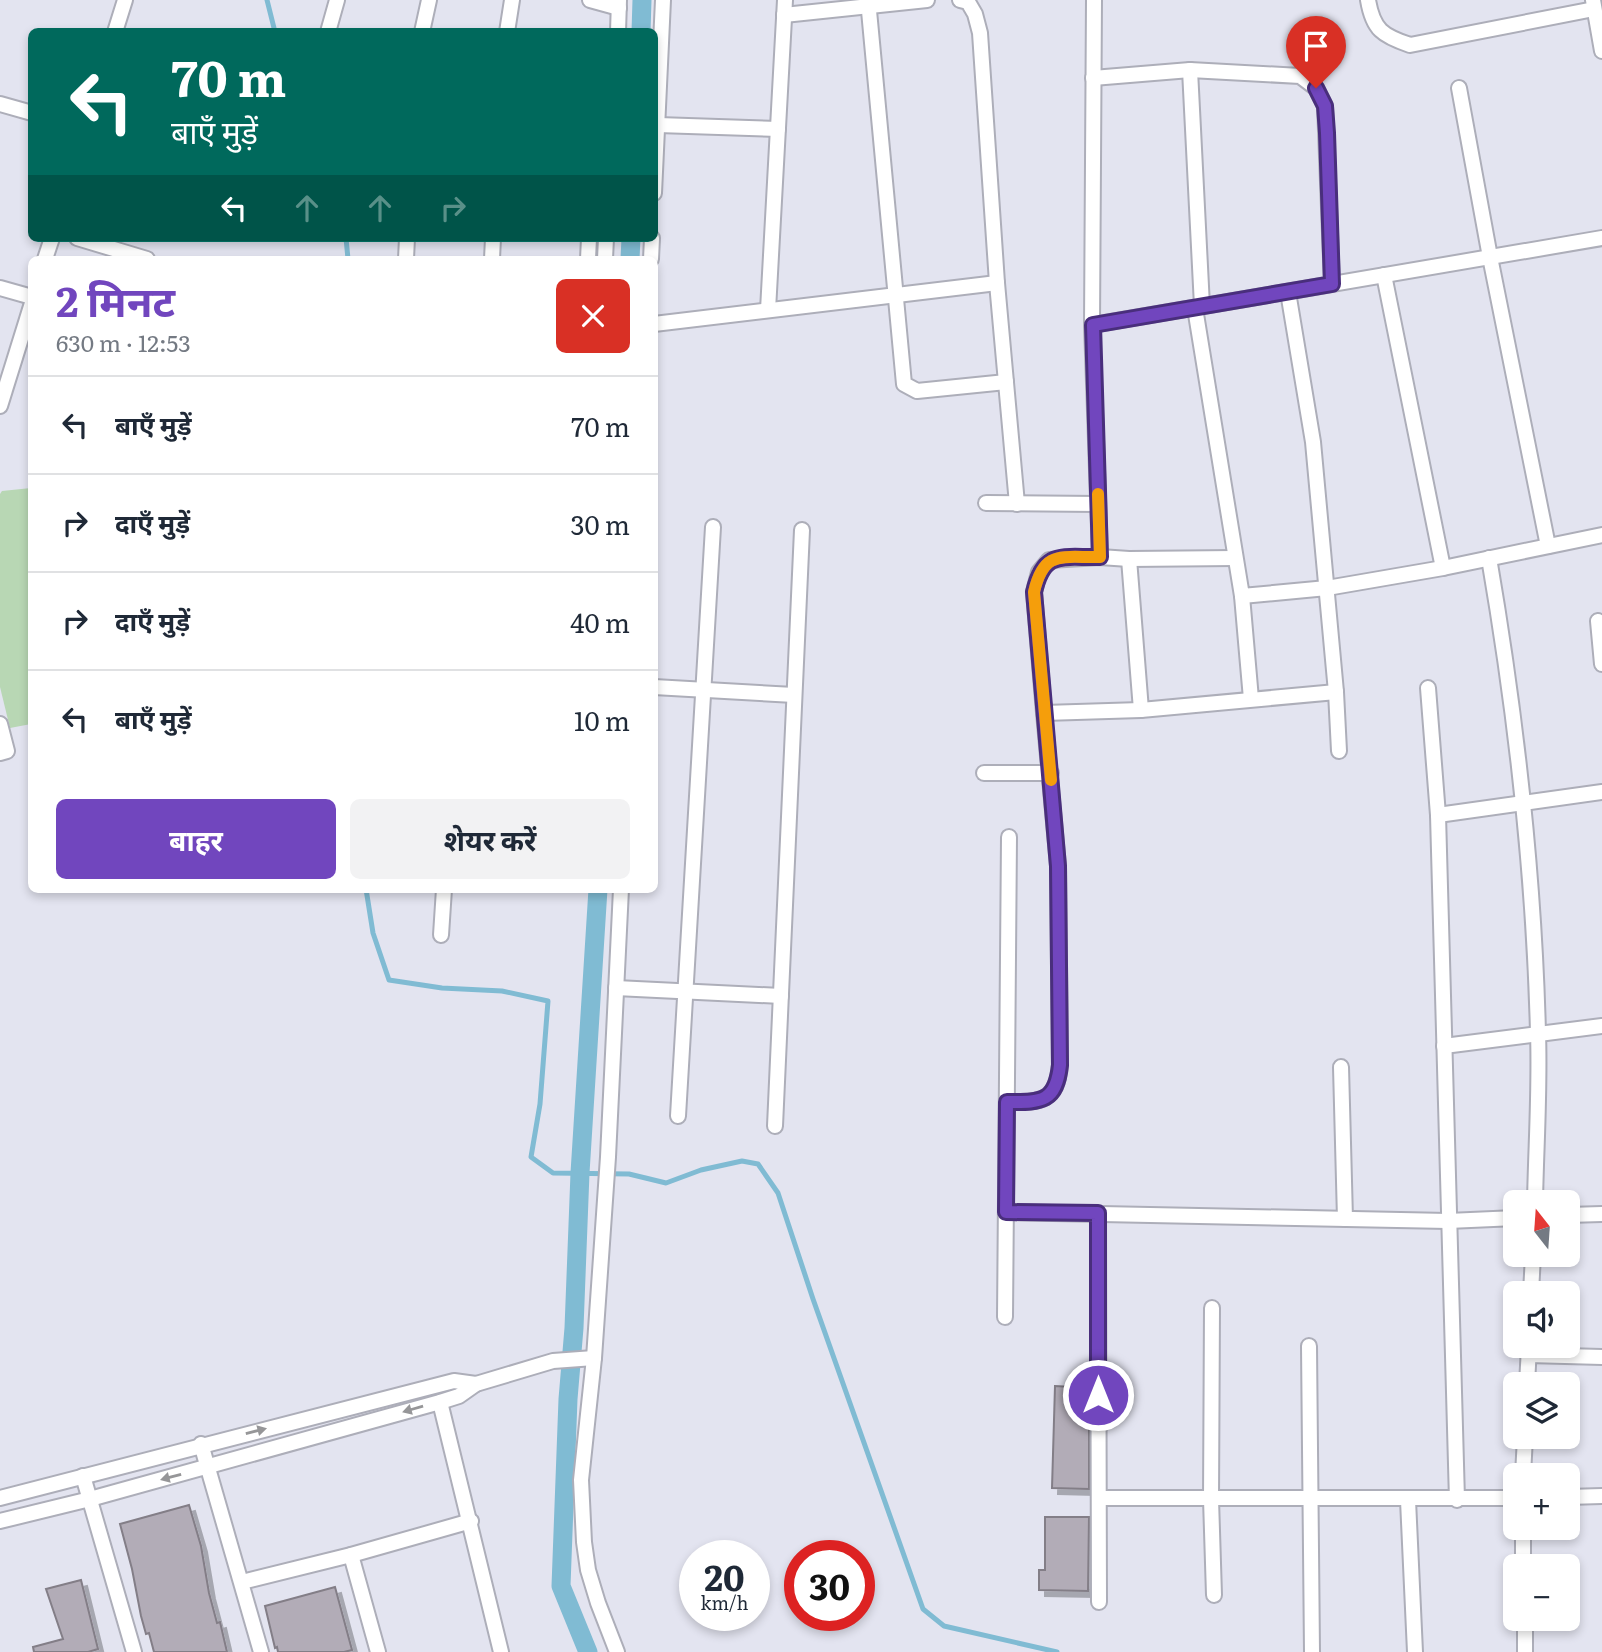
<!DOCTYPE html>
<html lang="hi">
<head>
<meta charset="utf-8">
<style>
	:root { --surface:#fff; --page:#f2f2f3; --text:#1f2937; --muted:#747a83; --line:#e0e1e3; --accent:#7146be }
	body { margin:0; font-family:Literata,"Noto Sans Devanagari",serif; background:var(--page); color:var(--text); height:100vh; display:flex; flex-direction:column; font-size:26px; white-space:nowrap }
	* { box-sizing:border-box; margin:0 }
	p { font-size:23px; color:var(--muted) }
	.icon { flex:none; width:38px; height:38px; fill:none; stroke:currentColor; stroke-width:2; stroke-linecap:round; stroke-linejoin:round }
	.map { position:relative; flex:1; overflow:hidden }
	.sheet { position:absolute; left:28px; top:256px; width:630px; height:637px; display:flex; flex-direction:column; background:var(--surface); border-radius:10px; box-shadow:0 4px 10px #0003 }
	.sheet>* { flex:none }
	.guide { position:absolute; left:28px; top:28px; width:630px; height:214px; border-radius:10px; box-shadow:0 4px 10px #0003; background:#00695c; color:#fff; overflow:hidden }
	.needle { width:46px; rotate:343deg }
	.controls { position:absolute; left:1503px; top:1190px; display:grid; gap:14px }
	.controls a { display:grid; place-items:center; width:77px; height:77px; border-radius:10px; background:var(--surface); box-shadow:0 4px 10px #0003; font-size:35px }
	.speed { position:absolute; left:679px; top:1540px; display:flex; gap:14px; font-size:35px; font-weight:700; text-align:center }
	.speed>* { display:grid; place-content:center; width:91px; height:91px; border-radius:50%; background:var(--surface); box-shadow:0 4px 10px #0003; line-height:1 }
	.speed small { font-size:18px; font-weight:400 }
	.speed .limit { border:10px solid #d22; background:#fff; color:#111 }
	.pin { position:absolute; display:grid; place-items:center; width:60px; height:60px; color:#fff; margin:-72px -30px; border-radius:50% 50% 50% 0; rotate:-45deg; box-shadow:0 0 7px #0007 }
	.pin .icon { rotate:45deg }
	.me { position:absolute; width:77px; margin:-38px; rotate:0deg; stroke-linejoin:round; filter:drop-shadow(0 0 5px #0008) }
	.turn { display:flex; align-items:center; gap:24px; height:147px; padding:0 28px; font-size:32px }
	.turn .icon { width:91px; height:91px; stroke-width:2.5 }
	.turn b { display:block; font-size:49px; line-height:60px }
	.lanes { display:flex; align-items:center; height:66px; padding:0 28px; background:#0003; justify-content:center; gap:35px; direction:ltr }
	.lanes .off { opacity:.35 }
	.round { display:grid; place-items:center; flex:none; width:74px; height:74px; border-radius:10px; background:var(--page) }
	.overview { display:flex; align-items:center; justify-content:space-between; height:119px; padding:0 28px }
	h1 { font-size:42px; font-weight:700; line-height:52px; color:var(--accent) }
	.action { display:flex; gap:14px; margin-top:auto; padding:14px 28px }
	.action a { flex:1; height:80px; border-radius:10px; background:var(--accent); color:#fff; font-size:28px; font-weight:700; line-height:80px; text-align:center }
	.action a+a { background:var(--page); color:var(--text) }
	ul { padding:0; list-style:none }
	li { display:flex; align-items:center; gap:21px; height:98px; padding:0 28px; border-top:2px solid var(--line) }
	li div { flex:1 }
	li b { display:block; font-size:26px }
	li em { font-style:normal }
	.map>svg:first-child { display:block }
	.green { fill:#b8d7b4 }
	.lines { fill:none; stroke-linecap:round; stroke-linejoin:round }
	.stream { stroke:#80bbd3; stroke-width:5 }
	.canal { stroke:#80bbd3; stroke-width:19 }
	.building { fill:#b2acb7; stroke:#837e87; stroke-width:2; filter:url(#shadow) }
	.street-casing { stroke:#adaeb9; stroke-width:18 }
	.street { stroke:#fff; stroke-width:14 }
	.oneway { fill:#969698 }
	.route-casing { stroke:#492e7c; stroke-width:18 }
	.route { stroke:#7146be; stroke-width:12 }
	.slow { stroke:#f59e0b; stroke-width:12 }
</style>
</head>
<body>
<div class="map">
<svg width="1602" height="1652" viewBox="0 0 1602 1652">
	<defs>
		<filter id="shadow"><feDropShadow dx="6" dy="6" stdDeviation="0" flood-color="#0004"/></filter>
	</defs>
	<rect width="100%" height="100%" fill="#e3e4f0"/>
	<!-- green -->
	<polygon class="green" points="31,488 31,724 10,728 0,687 0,494 2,491"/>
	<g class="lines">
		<!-- stream -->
		<g class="stream">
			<polyline points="267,0 275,32"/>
			<polyline points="346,238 348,259"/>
			<polyline points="366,889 373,933 389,980 442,988 502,991 548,1001 540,1104 531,1157 553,1173 629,1174 666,1183 701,1170 742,1161 758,1164 778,1193 813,1299 923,1609 944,1626 1057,1652"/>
		</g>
		<!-- canal -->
		<g class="canal">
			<polyline points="641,32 642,0"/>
			<polyline points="630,259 631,238"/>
			<polyline points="588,1652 561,1586 568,1399 574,1328 580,1173 598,889"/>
		</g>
	</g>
	<!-- building -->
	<g class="building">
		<polygon points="1055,1386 1089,1388 1089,1489 1052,1488"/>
		<polygon points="189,1505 201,1546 209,1593 217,1623 220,1622 227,1652 154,1652 149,1633 146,1634 141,1616 132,1569 120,1524"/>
		<polygon points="1045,1517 1089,1517 1088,1591 1039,1590 1039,1570 1045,1570"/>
		<polygon points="81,1580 98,1649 88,1652 34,1652 33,1647 63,1639 46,1589"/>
		<polygon points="335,1587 352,1650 344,1652 278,1652 277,1647 275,1648 265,1606"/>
	</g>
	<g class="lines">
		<defs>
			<g id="street">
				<polyline points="590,0 619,8"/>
				<polyline points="868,0 904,384 917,391 1006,382"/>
				<polyline points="960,0 968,2 975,14 980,33 997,283 1017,504"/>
				<polyline points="1094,0 1092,325 1100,557"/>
				<path d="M1368,0C1373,30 1383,36 1410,45L1594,9"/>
				<polyline points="1593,0 1602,51"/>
				<polyline points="784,15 927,0"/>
				<polyline points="115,32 125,0"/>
				<polyline points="328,32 337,0"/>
				<polyline points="422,32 429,0"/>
				<polyline points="507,32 512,0"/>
				<polyline points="618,32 619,0"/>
				<polyline points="1190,70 1202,306"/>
				<polyline points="1093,78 1190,70 1300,76 1316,88 1325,106 1332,284"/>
				<polyline points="1459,88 1490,257 1548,546"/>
				<polyline points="0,104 32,113"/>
				<polyline points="658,125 778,129"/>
				<polyline points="654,193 663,0"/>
				<polyline points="77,238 147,259"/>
				<polyline points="45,259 52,238"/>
				<polyline points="406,259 407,238"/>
				<polyline points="492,259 493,238"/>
				<polyline points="588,259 589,238"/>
				<polyline points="605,259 606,238"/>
				<polyline points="651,259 652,238"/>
				<polyline points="1384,275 1443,568"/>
				<polyline points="0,288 32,297"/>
				<polyline points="1288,292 1313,442 1336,692 1339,751"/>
				<polyline points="1195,308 1242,596 1327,588 1443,568 1602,535"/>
				<polyline points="768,310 785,0"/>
				<polyline points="654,324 997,283"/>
				<polyline points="1092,325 1602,238"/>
				<polyline points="0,406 32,303"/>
				<polyline points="986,503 1098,504"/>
				<polyline points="1235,558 1129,559 1100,557 1049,560 1039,572 1034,592 1044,713 1141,710 1336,692"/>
				<path d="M1489,558C1516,715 1534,873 1538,1033C1540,1089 1536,1146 1535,1202"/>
				<polyline points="1129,559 1141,710"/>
				<polyline points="1242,596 1251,699"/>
				<polyline points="1598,621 1602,664"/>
				<polyline points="654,687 794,695"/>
				<polyline points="1428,688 1438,815 1602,792"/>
				<polyline points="0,724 7,751 0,753"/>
				<polyline points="984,773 1051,773"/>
				<polyline points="1438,815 1457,1500"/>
				<polyline points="441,935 444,889"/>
				<polyline points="616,988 781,996"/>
				<polyline points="1444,1046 1602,1026"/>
				<polyline points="1341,1067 1345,1219"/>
				<path d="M1007,1102C1041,1102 1056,1103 1060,1065L1058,866L1044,713"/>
				<polyline points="678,1116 713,527"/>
				<polyline points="775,1126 802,530"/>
				<polyline points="1006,1212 1448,1221 1516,1218"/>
				<polyline points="1098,1213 1099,1602"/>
				<polyline points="1568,1215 1602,1214"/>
				<polyline points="1531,1293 1533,1255"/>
				<polyline points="1212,1308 1211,1499 1214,1595"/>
				<polyline points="1005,1317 1009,837"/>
				<polyline points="1309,1346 1312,1652"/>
				<polyline points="1528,1355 1602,1357"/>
				<polyline points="1527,1384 1529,1347"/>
				<polyline points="440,1402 501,1652"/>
				<polyline points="201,1444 261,1652"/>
				<polyline points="1523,1475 1525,1437"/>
				<polyline points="83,1476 134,1652"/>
				<polyline points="1568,1497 1602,1496"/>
				<polyline points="0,1498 454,1381 476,1384"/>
				<polyline points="1099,1498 1516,1498"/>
				<polyline points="1408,1500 1415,1652"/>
				<polyline points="0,1521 90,1499 440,1402 459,1396 476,1384 553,1361 594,1358"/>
				<polyline points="1523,1528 1523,1566"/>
				<polyline points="351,1555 378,1652"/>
				<polyline points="242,1582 351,1555 471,1521"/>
				<polyline points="1525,1619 1525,1652"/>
				<polyline points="617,1652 598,1603 588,1570 584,1542 581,1480 594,1358 608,1157 621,889"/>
			</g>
		</defs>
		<!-- street casing -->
		<use href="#street" class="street-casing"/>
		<!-- street -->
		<use href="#street" class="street"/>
	</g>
	<!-- one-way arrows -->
	<defs><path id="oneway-solid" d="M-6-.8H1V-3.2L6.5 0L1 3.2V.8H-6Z" transform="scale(1.75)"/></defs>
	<g class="oneway">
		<use href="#oneway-solid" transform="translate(413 1409) rotate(164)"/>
		<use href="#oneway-solid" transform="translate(256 1431) rotate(-14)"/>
		<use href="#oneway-solid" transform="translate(171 1477) rotate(165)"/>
	</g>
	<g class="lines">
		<defs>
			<path id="route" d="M1098,1395V1213L1006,1212L1007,1102C1041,1102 1056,1103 1060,1065L1058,866L1034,592C1044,549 1062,558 1100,557L1093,325L1332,284L1327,133L1325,106L1316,88"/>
		</defs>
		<!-- route casing -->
		<use href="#route" class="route-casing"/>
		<!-- route -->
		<use href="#route" class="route"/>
		<!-- slow -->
		<path class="slow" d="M1051,780L1034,592C1044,549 1062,558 1100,557L1098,494"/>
	</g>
</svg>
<div class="controls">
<a><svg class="needle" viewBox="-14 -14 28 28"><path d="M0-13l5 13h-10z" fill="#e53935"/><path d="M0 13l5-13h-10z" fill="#747a83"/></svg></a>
<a><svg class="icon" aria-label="sound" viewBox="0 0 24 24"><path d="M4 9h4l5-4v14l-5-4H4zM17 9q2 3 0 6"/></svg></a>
<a><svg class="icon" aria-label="layers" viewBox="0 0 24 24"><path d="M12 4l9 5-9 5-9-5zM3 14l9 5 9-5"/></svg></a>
<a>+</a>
<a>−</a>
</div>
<div class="speed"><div>20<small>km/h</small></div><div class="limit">30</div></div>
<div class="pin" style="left:1316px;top:88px;background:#d93025"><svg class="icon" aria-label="arrive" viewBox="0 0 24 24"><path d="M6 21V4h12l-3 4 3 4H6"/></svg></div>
<svg class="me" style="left:1098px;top:1395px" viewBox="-20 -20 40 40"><circle r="17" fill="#7146be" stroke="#fff" stroke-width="3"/><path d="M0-11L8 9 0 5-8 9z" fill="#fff"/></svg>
<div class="guide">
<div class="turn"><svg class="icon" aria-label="left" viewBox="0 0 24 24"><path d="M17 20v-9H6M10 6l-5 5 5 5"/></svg><div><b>70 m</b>बाएँ मुड़ें</div></div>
<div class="lanes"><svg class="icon" aria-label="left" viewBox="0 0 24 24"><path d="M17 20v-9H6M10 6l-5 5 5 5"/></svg><svg class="icon off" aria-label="ahead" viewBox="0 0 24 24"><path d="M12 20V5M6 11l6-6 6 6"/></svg><svg class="icon off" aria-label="ahead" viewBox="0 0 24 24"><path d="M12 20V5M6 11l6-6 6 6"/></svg><svg class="icon off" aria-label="right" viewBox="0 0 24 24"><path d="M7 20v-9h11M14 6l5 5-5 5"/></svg></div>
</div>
<section class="sheet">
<div class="overview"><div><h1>2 मिनट</h1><p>630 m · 12:53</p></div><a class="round" style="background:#d93025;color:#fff"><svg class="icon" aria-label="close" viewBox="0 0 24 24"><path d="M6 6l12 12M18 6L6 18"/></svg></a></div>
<ul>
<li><svg class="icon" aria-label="left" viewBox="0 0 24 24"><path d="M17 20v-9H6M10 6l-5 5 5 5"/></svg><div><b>बाएँ मुड़ें</b></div><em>70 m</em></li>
<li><svg class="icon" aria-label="right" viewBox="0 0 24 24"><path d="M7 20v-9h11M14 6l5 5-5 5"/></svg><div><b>दाएँ मुड़ें</b></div><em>30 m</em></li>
<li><svg class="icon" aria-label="right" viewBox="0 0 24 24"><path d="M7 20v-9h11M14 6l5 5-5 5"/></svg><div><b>दाएँ मुड़ें</b></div><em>40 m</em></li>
<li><svg class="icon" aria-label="left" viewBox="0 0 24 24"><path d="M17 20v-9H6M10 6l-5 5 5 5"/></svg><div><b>बाएँ मुड़ें</b></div><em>10 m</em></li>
</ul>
<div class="action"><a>बाहर</a><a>शेयर करें</a></div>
</section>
</div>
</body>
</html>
